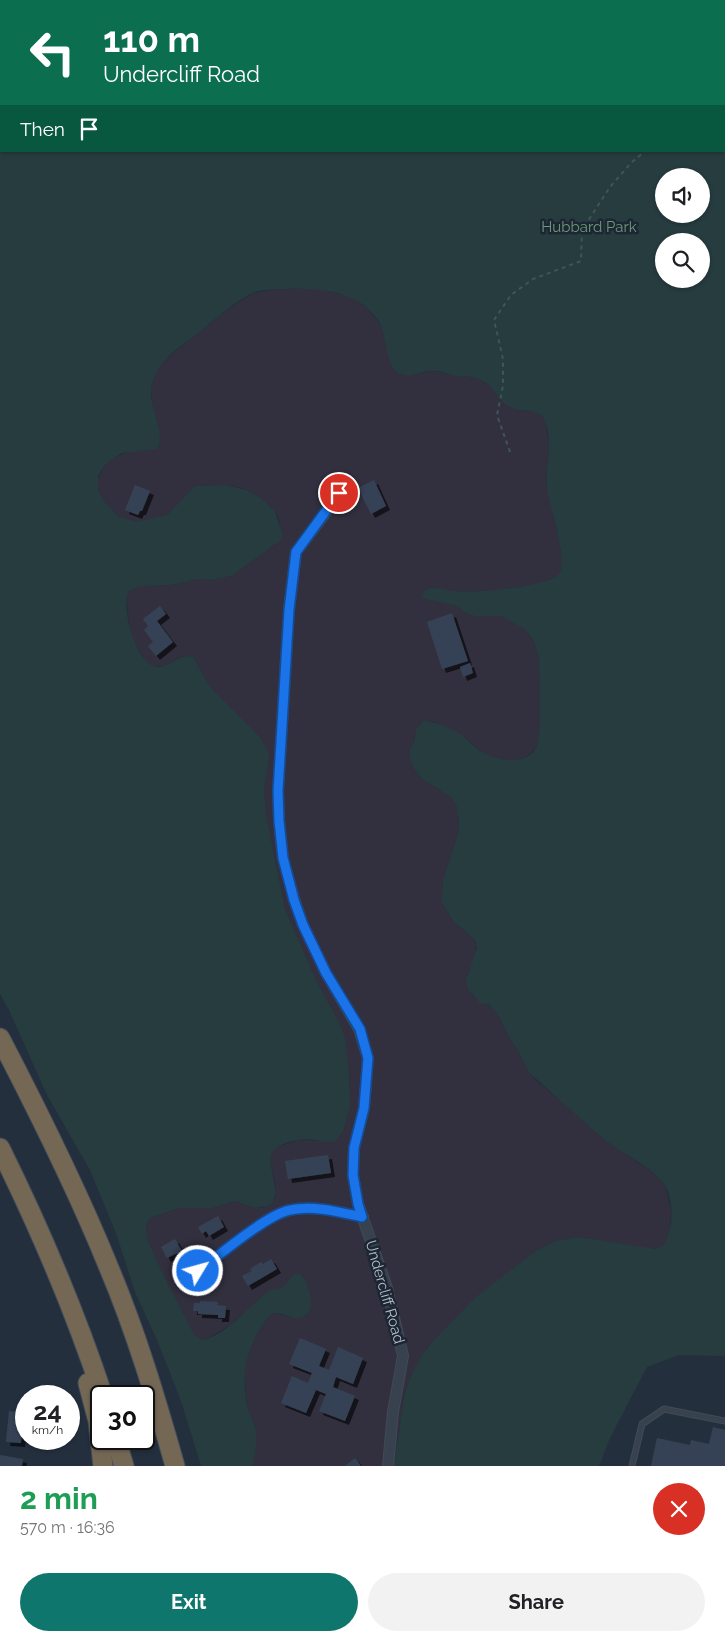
<!DOCTYPE html>
<html lang="en">
<head>
<meta charset="utf-8">
<style>
	:root { --surface:#fff; --page:#f2f2f2; --text:#202124; --muted:#757577; --accent:#0f766e }
	body { margin:0; font-family:Raleway,sans-serif; background:var(--page); color:var(--text); height:100vh; display:flex; flex-direction:column; font-size:19px; white-space:nowrap }
	* { box-sizing:border-box; margin:0 }
	p { font-size:16px; color:var(--muted) }
	.icon { flex:none; width:28px; height:28px; fill:none; stroke:currentColor; stroke-width:2; stroke-linecap:round; stroke-linejoin:round }
	.map { position:relative; height:1466px; overflow:hidden }
	.drawer { display:flex; flex-direction:column; background:var(--surface); flex:1 }
	.drawer>* { flex:none }
	.top-card { position:absolute; left:0px; top:0px; width:725px; height:152px; box-shadow:0 1px 4px #0004; background:#0b6e4f; color:#fff; overflow:hidden }
	.tools { position:absolute; left:655px; top:168px; display:grid; gap:10px }
	.tools a { display:grid; place-items:center; width:55px; height:55px; border-radius:50%; background:var(--surface); box-shadow:0 1px 4px #0004; font-size:25px }
	.speed { position:absolute; left:15px; top:1385px; display:flex; gap:10px; font-size:25px; font-weight:700; text-align:center }
	.speed>* { display:grid; place-content:center; width:65px; height:65px; border-radius:50%; background:var(--surface); box-shadow:0 1px 4px #0004; line-height:1 }
	.speed small { font-size:12px; font-weight:400 }
	.speed .limit { border:2px solid #111; border-radius:8px; background:#fff; color:#111 }
	.pin { position:absolute; display:grid; place-items:center; width:42px; height:42px; color:#fff; margin:-21px; border:2px solid #fff; border-radius:50%; box-shadow:0 1px 5px #0007 }
	.me { position:absolute; width:55px; margin:-28px; rotate:53deg; stroke-linejoin:round; filter:drop-shadow(0 0 4px #0008) }
	.turn { display:flex; align-items:center; gap:18px; height:105px; padding:0 20px; font-size:22px }
	.turn .icon { width:65px; height:65px; stroke-width:2.5 }
	.turn b { display:block; font-size:35px; line-height:42px }
	.then { display:flex; align-items:center; height:48px; padding:0 20px; background:#0003; gap:10px; font-size:19px }
	.round { display:grid; place-items:center; flex:none; width:52px; height:52px; border-radius:26px; background:var(--page) }
	.summary { display:flex; align-items:center; justify-content:space-between; height:85px; padding:0 20px }
	h1 { font-size:30px; font-weight:700; line-height:38px; color:#1e9e55 }
	.action { display:flex; gap:10px; margin-top:auto; padding:10px 20px }
	.action a { flex:1; height:58px; border-radius:30px; background:var(--accent); color:#fff; font-size:20px; font-weight:700; line-height:58px; text-align:center }
	.action a+a { background:var(--page); color:var(--text) }
	.map>svg:first-child { display:block }
	.medical { fill:#32303f }
	.green { fill:#263c3f; fill-rule:evenodd }
	.building { fill:#364354; filter:url(#shadow) }
	.lines { fill:none; stroke-linecap:round; stroke-linejoin:round }
	.service-casing { stroke:#414a57; stroke-width:7 }
	.minor-casing { stroke:#414a57; stroke-width:12 }
	.motorway-casing { stroke:#434c59; stroke-width:21 }
	.path { stroke:#3f5557; stroke-width:2; stroke-dasharray:4 4; stroke-linecap:butt }
	.service { stroke:#38414e; stroke-width:5 }
	.minor { stroke:#38414e; stroke-width:10 }
	.motorway { stroke:#746855; stroke-width:19 }
	.route-casing { stroke:#114b97; stroke-width:12 }
	.route { stroke:#1a73e8; stroke-width:9 }
	.labels { text-anchor:middle; stroke-width:5; stroke-linejoin:round; paint-order:stroke }
	.park-label { font-size:15px; fill:#6b9a76; stroke:#1d2633 }
	.street-label { font-size:15px; fill:#b4bcc9; stroke:#1d2633 }
</style>
</head>
<body>
<div class="map">
<svg width="725" height="1466" viewBox="0 0 725 1466">
	<defs>
		<filter id="shadow"><feDropShadow dx="4" dy="4" stdDeviation="0" flood-color="#0009"/></filter>
	</defs>
	<rect width="100%" height="100%" fill="#242f3e"/>
	<!-- medical -->
	<polygon class="medical" points="305,288 323,290 351,297 367,308 378,321 382,329 391,364 401,375 419,374 432,371 479,379 492,387 501,401 520,410 536,412 540,414 545,421 549,444 546,484 560,545 562,564 560,573 558,576 538,584 500,590 456,592 435,588 427,589 422,598 458,606 460,609 501,616 526,630 533,640 539,657 540,723 537,747 525,758 509,761 493,757 481,751 463,736 432,721 421,723 416,729 410,758 414,769 422,779 451,797 456,804 459,821 458,835 443,880 441,901 453,921 475,940 476,953 466,981 470,994 477,1000 493,1008 498,1014 508,1035 518,1051 530,1074 535,1080 564,1103 599,1135 657,1176 665,1186 671,1211 670,1228 667,1241 661,1248 651,1249 579,1237 555,1241 536,1251 470,1304 429,1345 409,1381 404,1397 394,1466 253,1466 256,1439 255,1425 249,1414 246,1394 244,1370 247,1356 253,1341 267,1318 273,1313 298,1318 306,1316 308,1313 308,1288 303,1276 300,1273 282,1287 268,1292 230,1325 208,1338 201,1340 194,1334 166,1280 147,1239 146,1224 150,1218 179,1208 212,1208 235,1201 255,1208 263,1208 272,1204 276,1196 276,1187 270,1160 270,1156 275,1148 299,1140 335,1141 343,1132 348,1114 350,1078 342,1029 317,982 285,909 266,814 264,787 269,760 260,737 210,687 193,657 182,656 165,666 153,666 146,662 132,639 130,630 127,599 129,591 141,586 171,585 199,579 211,580 232,576 281,540 279,518 275,511 261,498 242,488 226,485 195,486 167,515 139,522 131,522 119,517 104,501 98,490 97,482 104,466 114,458 131,451 157,449 160,445 159,427 153,411 151,389 156,372 166,359 227,310 254,293 271,290"/>
	<!-- green -->
	<path class="green" d="M0,0H725V1356L679,1355L647,1367L610,1438L599,1466H394L404,1397L409,1381L422,1355L432,1342L476,1297L536,1251L555,1241L579,1237L655,1249C666,1246 667,1239 670,1229C673,1216 672,1196 664,1184C649,1164 618,1152 599,1135C580,1118 559,1100 539,1081L530,1074L518,1051L508,1035L498,1014L489,1005L480,1003L468,990L466,981L477,948L475,940L453,921L441,901L443,880L458,835L459,821L456,804L451,797L422,779L414,769L410,758V749L414,742L416,729L424,721C437,722 453,728 463,736C469,741 474,747 481,751C498,761 525,767 537,747L540,723L539,657L533,640L526,630L501,616H475L464,612L457,606L422,598L424,591C433,585 443,590 453,591C474,594 541,587 557,576C570,567 551,509 548,495C542,470 558,434 540,414C530,409 517,412 508,406C494,397 494,382 474,378C468,376 462,376 456,376C447,374 439,370 430,371C420,372 410,378 400,374C385,368 387,333 378,320C357,290 318,288 285,289C276,290 264,289 255,292C234,301 215,320 197,334C187,342 174,350 165,360C158,369 152,379 151,390C149,407 167,436 157,449L122,453L114,458L104,466L98,476V490L104,501L119,517L136,522L167,515L195,486L226,485L246,490L261,498L275,511L283,537L281,540L232,576L211,580L199,579L171,585L141,586L129,591C120,607 136,666 158,667C172,667 179,652 193,657L210,687L260,737L268,752L269,760L264,787L266,814L285,909L317,982L340,1024L345,1038L349,1073L350,1106L343,1132L335,1141C325,1143 316,1139 306,1139C293,1140 271,1144 270,1160L276,1193L272,1204L268,1206L255,1208L235,1201L212,1208H179L150,1218L146,1224L147,1239L166,1280L194,1334L201,1340C225,1338 248,1306 268,1292C272,1288 277,1290 282,1287C290,1282 290,1274 300,1273C309,1282 319,1315 300,1318C291,1319 283,1312 273,1313C266,1318 262,1327 257,1334C243,1361 242,1380 248,1410C250,1417 255,1423 256,1431C257,1443 255,1454 253,1466H201L181,1401L157,1340L135,1292L116,1233L90,1170L47,1095L9,1010L0,994ZM1,1H724V151H1ZM664,176H701V214H664ZM701,241V279H664V241Z"/>
	<!-- building -->
	<g class="building">
		<polygon points="374,480 386,506 371,514 358,488"/>
		<polygon points="135,485 150,491 142,511 140,511 138,515 125,510"/>
		<polygon points="160,606 166,614 157,621 173,642 156,656 148,646 153,642 144,630 148,626 143,619"/>
		<polygon points="452,613 468,661 442,669 427,622"/>
		<polygon points="470,663 473,673 463,677 460,667"/>
		<polygon points="328,1155 331,1173 288,1179 285,1161"/>
		<polygon points="218,1216 224,1227 209,1236 206,1231 202,1234 198,1227"/>
		<polygon points="175,1239 182,1251 167,1258 161,1247"/>
		<polygon points="271,1259 277,1269 248,1286 242,1276 252,1271 250,1269 261,1262 263,1264"/>
		<polygon points="200,1301 218,1302 217,1305 226,1306 225,1318 218,1318 218,1315 198,1314 198,1311 193,1311 194,1303 200,1303"/>
		<polygon points="300,1338 326,1349 319,1366 329,1370 338,1347 363,1358 353,1384 336,1377 333,1387 355,1396 345,1421 319,1411 326,1394 316,1390 306,1413 281,1403 292,1376 308,1383 312,1373 289,1364"/>
		<polygon points="9,1411 26,1413 26,1429 22,1429 21,1443 6,1442"/>
		<polygon points="713,1427 725,1430 725,1466 651,1466 657,1438 690,1445 691,1440 709,1444"/>
		<polygon points="0,1455 23,1459 22,1466 0,1466"/>
		<polygon points="355,1458 361,1466 345,1466"/>
	</g>
	<g class="lines">
		<defs>
			<polyline id="service" points="632,1466 642,1424 664,1409 725,1421"/>
			<g id="minor">
				<polyline points="339,493 336,499 296,552 289,610 278,791 279,821 283,858 294,899 303,925 326,973 359,1029 368,1058 364,1108 354,1148 353,1175 358,1204 387,1288 403,1356 393,1412 388,1466"/>
				<path d="M198,1271C218,1256 268,1214 290,1210C314,1205 339,1212 363,1217"/>
			</g>
			<g id="motorway">
				<path d="M0,1038C39,1113 77,1189 109,1268C136,1332 156,1399 175,1466"/>
				<path d="M0,1148C40,1229 75,1311 103,1396"/>
				<polyline points="88,1383 98,1421 103,1466"/>
				<polyline points="116,1439 124,1466"/>
			</g>
		</defs>
		<!-- service casing -->
		<use href="#service" class="service-casing"/>
		<!-- minor casing -->
		<use href="#minor" class="minor-casing"/>
		<!-- motorway casing -->
		<use href="#motorway" class="motorway-casing"/>
		<!-- path -->
		<g class="path">
			<polyline points="724,128 725,128"/>
			<polyline points="510,452 497,415 503,386 503,359 494,320 511,295 533,279 581,261 582,230 610,187 631,163 645,151"/>
		</g>
		<!-- service -->
		<use href="#service" class="service"/>
		<!-- minor -->
		<use href="#minor" class="minor"/>
		<!-- motorway -->
		<use href="#motorway" class="motorway"/>
	</g>
	<g class="lines">
		<defs>
			<path id="route" d="M198,1271C218,1256 268,1214 290,1210C314,1205 339,1212 362,1217L358,1204L353,1175L354,1148L364,1108L368,1058L360,1029L326,973L303,925L294,900L283,858L279,821L278,791L289,610L296,552L339,493"/>
		</defs>
		<!-- route casing -->
		<use href="#route" class="route-casing"/>
		<!-- route -->
		<use href="#route" class="route"/>
	</g>
	<g class="labels">
		<!-- park labels -->
		<g class="park-label">
			<text x="589" y="232">Hubbard Park</text>
		</g>
		<!-- street labels -->
		<g class="street-label">
			<text transform="translate(385 1292) rotate(74)" y="5">Undercliff Road</text>
		</g>
	</g>
</svg>
<div class="tools">
<a><svg class="icon" aria-label="sound" viewBox="0 0 24 24"><path d="M4 9h4l5-4v14l-5-4H4zM17 9q2 3 0 6"/></svg></a>
<a><svg class="icon" aria-label="search" viewBox="0 0 24 24"><circle cx="10" cy="10" r="6"/><path d="M15 15l6 6"/></svg></a>
</div>
<div class="speed"><div>24<small>km/h</small></div><div class="limit">30</div></div>
<div class="pin" style="left:339px;top:493px;background:#d93025"><svg class="icon" aria-label="arrive" viewBox="0 0 24 24"><path d="M6 21V4h12l-3 4 3 4H6"/></svg></div>
<svg class="me" style="left:198px;top:1271px" viewBox="-20 -20 40 40"><circle r="17" fill="#1a73e8" stroke="#fff" stroke-width="3"/><path d="M0-11L8 9 0 5-8 9z" fill="#fff"/></svg>
<div class="top-card">
<div class="turn"><svg class="icon" aria-label="left" viewBox="0 0 24 24"><path d="M17 20v-9H6M10 6l-5 5 5 5"/></svg><div><b>110 m</b>Undercliff Road</div></div>
<div class="then">Then<svg class="icon" aria-label="arrive" viewBox="0 0 24 24"><path d="M6 21V4h12l-3 4 3 4H6"/></svg></div>
</div>
</div>
<section class="drawer">
<div class="summary"><div><h1>2 min</h1><p>570 m · 16:36</p></div><a class="round" style="background:#d93025;color:#fff"><svg class="icon" aria-label="close" viewBox="0 0 24 24"><path d="M6 6l12 12M18 6L6 18"/></svg></a></div>
<div class="action"><a>Exit</a><a>Share</a></div>
</section>
</body>
</html>
